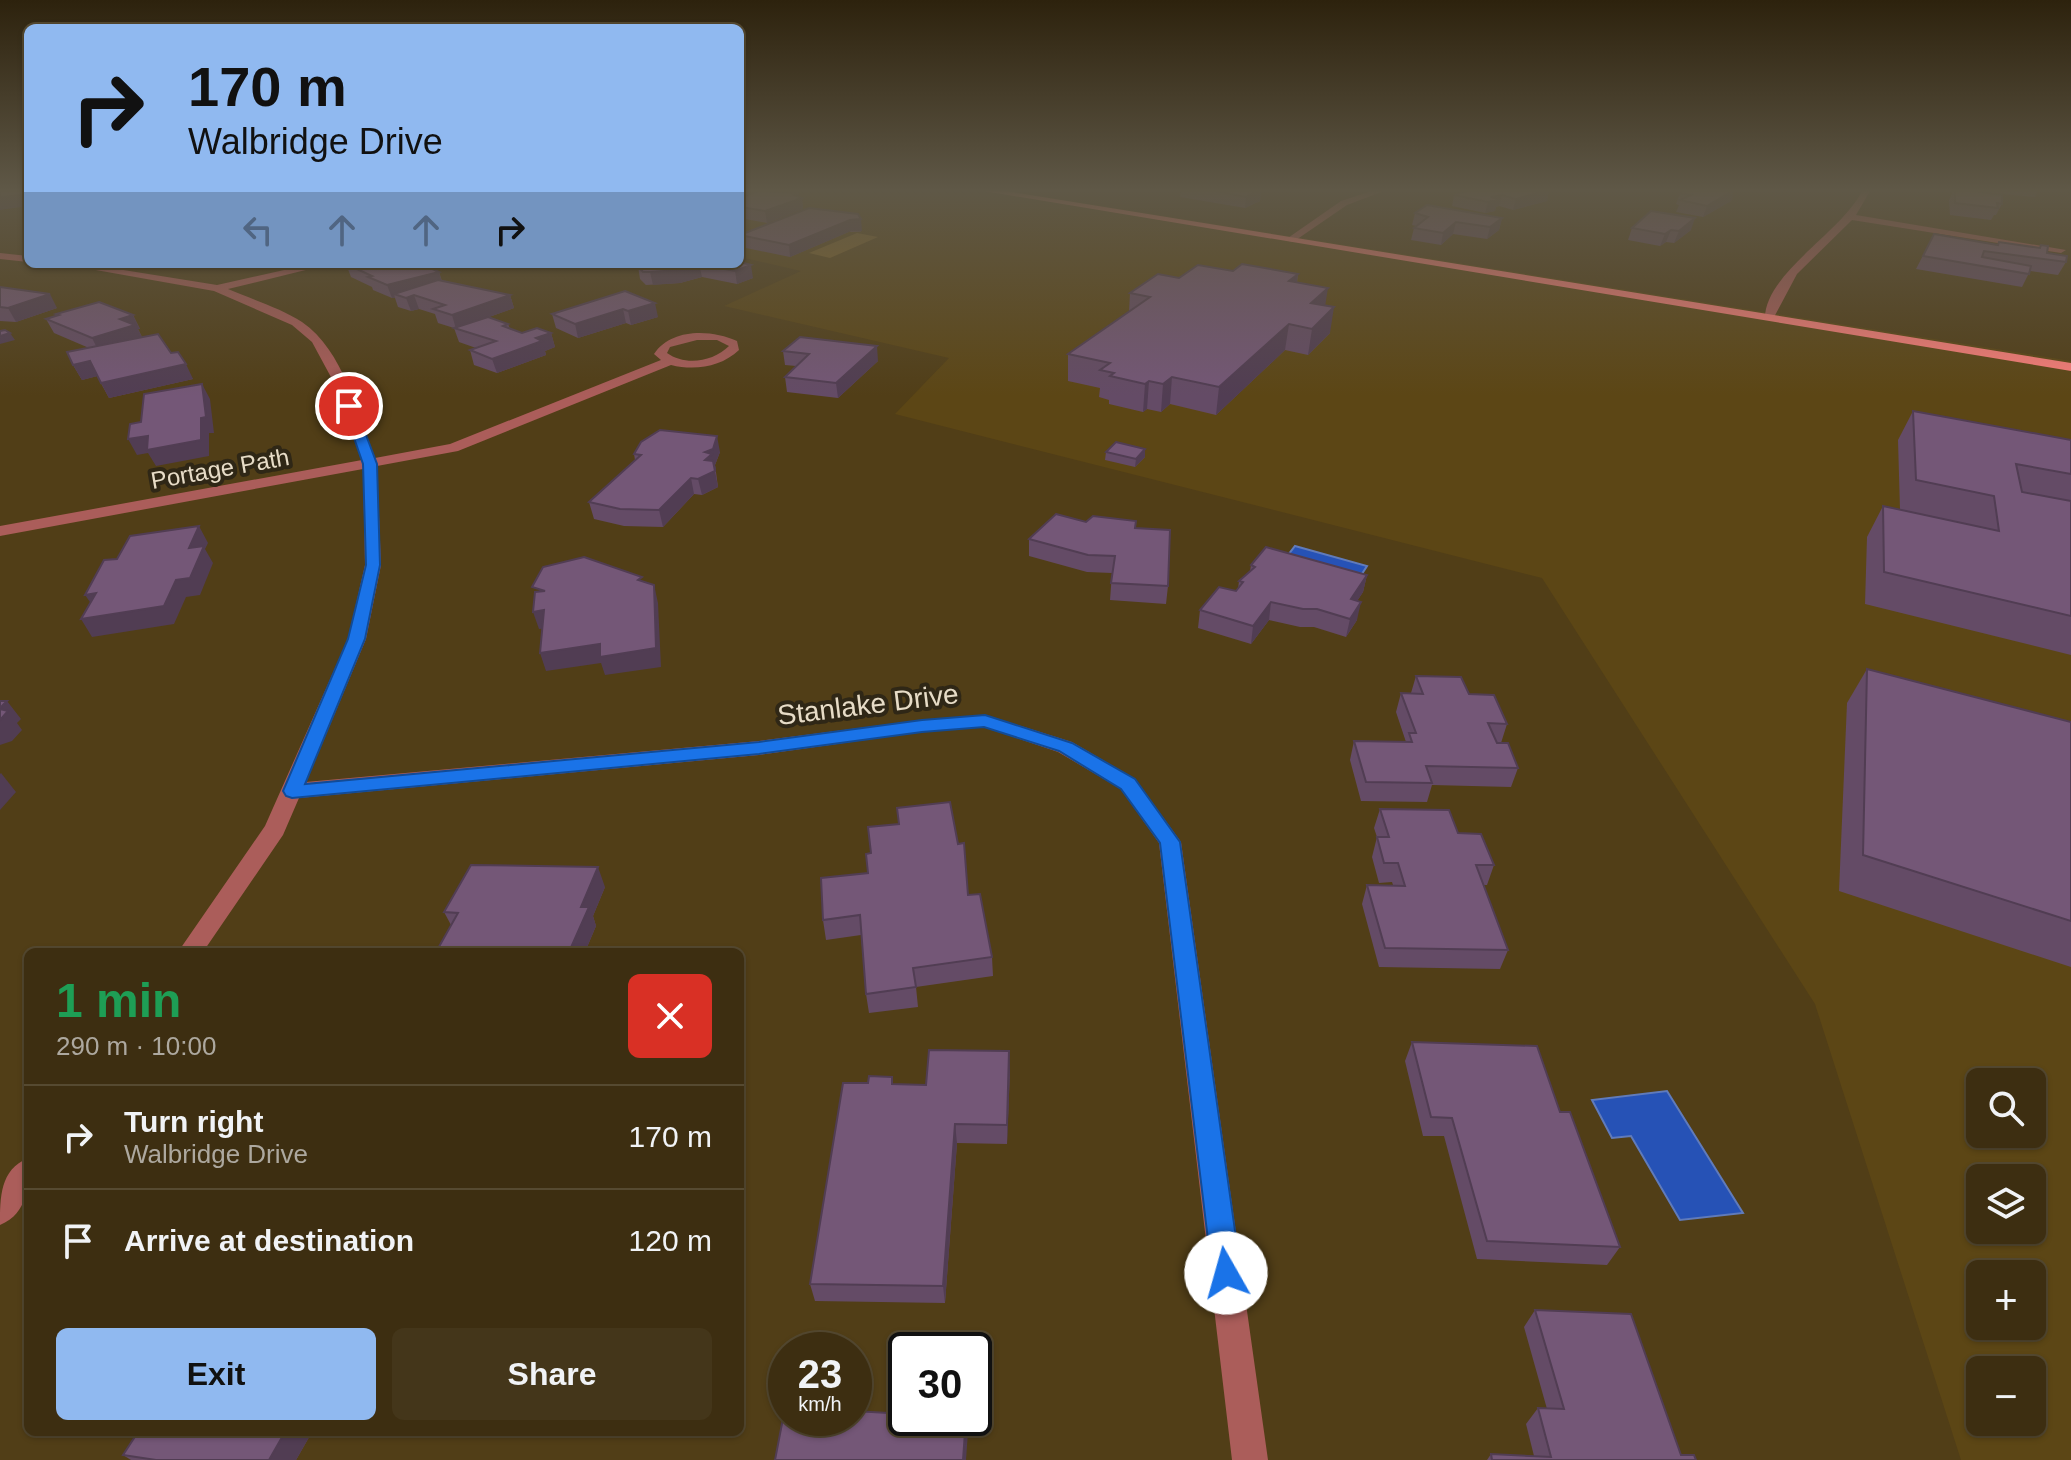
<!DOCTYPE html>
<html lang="en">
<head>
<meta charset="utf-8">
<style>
	:root { --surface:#3d2e11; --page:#44361a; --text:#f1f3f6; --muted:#ada89f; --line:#564a31; --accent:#90b9f0 }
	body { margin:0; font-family:Helvetica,sans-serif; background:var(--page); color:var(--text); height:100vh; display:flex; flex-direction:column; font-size:30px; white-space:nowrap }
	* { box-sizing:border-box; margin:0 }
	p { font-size:26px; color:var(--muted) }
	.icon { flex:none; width:44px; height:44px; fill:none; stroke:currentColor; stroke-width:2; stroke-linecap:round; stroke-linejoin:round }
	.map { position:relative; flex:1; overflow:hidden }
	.side { position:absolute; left:24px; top:948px; width:720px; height:488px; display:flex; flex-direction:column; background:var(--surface); border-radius:12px; box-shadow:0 2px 6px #0004,0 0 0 2px var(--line) }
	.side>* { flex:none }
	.hud { position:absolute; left:24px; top:24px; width:720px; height:244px; border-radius:12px; box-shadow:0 2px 6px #0004,0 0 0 2px var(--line); background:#90b9f0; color:#111; overflow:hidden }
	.buttons { position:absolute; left:1966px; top:1068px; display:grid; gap:16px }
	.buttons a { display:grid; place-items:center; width:80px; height:80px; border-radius:12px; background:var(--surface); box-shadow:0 2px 6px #0004,0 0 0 2px var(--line); font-size:40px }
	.speed { position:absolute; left:768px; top:1332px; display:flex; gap:16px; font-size:40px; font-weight:700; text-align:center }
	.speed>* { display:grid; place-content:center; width:104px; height:104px; border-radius:50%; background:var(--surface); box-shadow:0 2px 6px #0004,0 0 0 2px var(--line); line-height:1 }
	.speed small { font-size:20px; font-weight:400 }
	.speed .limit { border:4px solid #111; border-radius:12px; background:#fff; color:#111 }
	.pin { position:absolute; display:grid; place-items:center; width:68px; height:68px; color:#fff; margin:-34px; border:4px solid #fff; border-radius:50%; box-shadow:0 2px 8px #0007 }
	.me { position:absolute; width:88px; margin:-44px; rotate:353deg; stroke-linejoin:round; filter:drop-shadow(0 0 6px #0008) }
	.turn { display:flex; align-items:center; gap:28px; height:168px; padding:0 32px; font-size:36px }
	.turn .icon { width:104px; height:104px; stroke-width:2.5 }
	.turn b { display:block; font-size:56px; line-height:68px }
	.lanes { display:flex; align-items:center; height:76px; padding:0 32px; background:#0003; justify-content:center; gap:40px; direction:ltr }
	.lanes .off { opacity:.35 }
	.round { display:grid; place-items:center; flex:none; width:84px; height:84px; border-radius:12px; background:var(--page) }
	.summary { display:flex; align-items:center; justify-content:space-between; height:136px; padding:0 32px }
	h1 { font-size:48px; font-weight:700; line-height:60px; color:#1e9e55 }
	.action { display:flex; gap:16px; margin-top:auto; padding:16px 32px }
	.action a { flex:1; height:92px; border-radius:12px; background:var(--accent); color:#111; font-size:32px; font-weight:700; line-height:92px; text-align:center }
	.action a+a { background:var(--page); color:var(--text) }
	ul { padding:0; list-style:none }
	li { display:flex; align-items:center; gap:24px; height:104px; padding:0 32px; border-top:2px solid var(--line) }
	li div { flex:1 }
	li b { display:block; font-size:30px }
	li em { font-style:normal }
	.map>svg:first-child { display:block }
	.built { fill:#5c4615; fill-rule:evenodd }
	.green { fill:#846626 }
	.water { fill:#2652b6; stroke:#607bbb; stroke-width:2 }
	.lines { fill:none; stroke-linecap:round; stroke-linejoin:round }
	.minor { fill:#ab5d5a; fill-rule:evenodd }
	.major { fill:#fd7f7b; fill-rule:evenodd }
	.wall { fill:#644b66 }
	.shaded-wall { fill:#513d53 }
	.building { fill:#745777; stroke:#513d53; stroke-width:2 }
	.route { fill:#1a73e8; stroke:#114b97; stroke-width:2 }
	.labels { text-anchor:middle; stroke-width:8; stroke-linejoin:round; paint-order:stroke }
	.far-street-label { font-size:24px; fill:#e7dcc7; stroke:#2f2716 }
	.street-label { font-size:28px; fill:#e7dcc7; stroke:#2f2716 }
</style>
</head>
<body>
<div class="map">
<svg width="2071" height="1460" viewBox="0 0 2071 1460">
	<rect width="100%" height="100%" fill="#513e17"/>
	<!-- built -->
	<path class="built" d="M781,191H1008L2071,361V1460H1961L1815,1004L1542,578L895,414L949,358L724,306L801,271L740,257V206ZM1980,1082H2032V1134H1980ZM1980,1178H2032V1230H1980ZM1980,1274H2032V1326H1980ZM1980,1370H2032V1422H1980Z"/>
	<!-- green -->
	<polygon class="green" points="857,233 878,237 830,258 809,253"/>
	<!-- water -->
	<g class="water">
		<polygon points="1295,546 1367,566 1356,583 1282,563"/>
		<polygon points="1667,1091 1743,1213 1680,1220 1631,1136 1612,1138 1592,1100"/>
	</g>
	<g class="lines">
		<!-- minor -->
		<g class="minor">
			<polygon points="1371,191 1384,191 1347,205 1293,242 1285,240 1341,201"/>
			<path d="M1862,191H1870L1856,215L2066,250L2061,253L1852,220L1797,274L1773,319H1765C1764,274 1842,232 1862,191Z"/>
			<polygon points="0,253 28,256 28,262 0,259"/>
			<path d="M62,264H86L217,285L311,264H330L228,289C251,299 281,308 302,322C344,351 357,413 375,458L450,444L661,360L654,354C671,328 711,329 737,341L739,350C721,367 695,371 671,365L458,451L377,466L381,565L366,639L306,782L759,741L922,720L985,715L1072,742L1135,779L1181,842L1268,1460H1232L1159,843L1121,789L1058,752L984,727L922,732L759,755L299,798L283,835L203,952H178L265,826L348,639L365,565L363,469L0,536V526L362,460L332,379L312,342L292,325L214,291ZM697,340H717L729,346C713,362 685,366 667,353L670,347Z"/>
			<path d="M28,1158C28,1185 29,1213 0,1225C0,1197 0,1170 28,1158Z"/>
		</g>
		<!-- major -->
		<polygon class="major" points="984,191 1005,191 2071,363 2071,371"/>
	</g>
	<!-- wall -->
	<g class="wall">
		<polygon points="1181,191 1261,191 1260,201 1245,208 1180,197"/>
		<polygon points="1467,191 1549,191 1547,201 1513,210 1499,206 1496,207 1495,211 1485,213 1452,206 1454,195"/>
		<polygon points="1682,191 1734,191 1731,201 1703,217 1676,212 1679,205 1676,204 1680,193"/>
		<polygon points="1953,191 2038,191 2035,197 1982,192 2002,204 1996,215 1994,215 1991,220 1950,215 1949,200"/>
		<polygon points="799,197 802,198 803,209 767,223 740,218 740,198"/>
		<polygon points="1415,213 1502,218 1499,230 1487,239 1453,234 1441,245 1411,240 1414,228 1416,226 1412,225"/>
		<polygon points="1632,228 1691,230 1674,243 1666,242 1660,246 1628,240"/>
		<polygon points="851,231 790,257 741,247 740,242 740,235 862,231"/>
		<polygon points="1934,234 1997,245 2039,248 2041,245 2047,253 2066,262 2058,275 2030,271 2022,287 1916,269"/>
		<polygon points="346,264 439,272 442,281 510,295 514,308 489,317 508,324 510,329 522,333 551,333 555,347 545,351 546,355 497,373 474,365 470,350 476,348 459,342 454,328 438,323 435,314 419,309 411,311 398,307 395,298 392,298 373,290 372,287 351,277"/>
		<polygon points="640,264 740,264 753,278 737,284 702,277 680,283 646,285 640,279 638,266 640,266"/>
		<polygon points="1233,271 1298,274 1297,283 1325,306 1330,333 1308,355 1285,350 1216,415 1170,404 1161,412 1147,409 1143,412 1109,404 1109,400 1099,397 1100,388 1068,381 1068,354 1129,312 1130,293 1179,278"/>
		<polygon points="0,287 57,308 16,322 0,321"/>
		<polygon points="625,291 658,317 631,325 626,323 578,338 556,328 552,314"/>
		<polygon points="56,314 133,315 140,329 138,329 142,337 171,353 193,379 109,398 97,376 82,380 73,365 89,348 54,333 46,319 57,316"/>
		<polygon points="783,351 878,361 838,398 787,392 785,377 796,366 785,365"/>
		<polygon points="1913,411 2071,440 2071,655 1865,604 1867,537 1883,506 1900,510 1898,440"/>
		<polygon points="720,452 715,465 718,487 702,495 694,494 663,527 624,526 594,519 589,502 635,460 634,454"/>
		<polygon points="1106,452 1145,457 1135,467 1105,460"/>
		<polygon points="1136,521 1136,528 1168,586 1166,604 1110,600 1112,573 1087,572 1029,556 1029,539 1086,522"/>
		<polygon points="1251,565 1367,575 1363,592 1357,601 1357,620 1346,637 1314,627 1300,627 1269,620 1251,644 1198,628 1200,610 1236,591 1238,589 1239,581 1250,571"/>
		<polygon points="1867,669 2071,722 2071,967 1839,891 1847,703"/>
		<polygon points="1416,676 1469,694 1507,724 1501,743 1497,743 1518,768 1511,787 1432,785 1427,802 1361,801 1350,760 1354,741 1406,742 1396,712 1401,693 1411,693"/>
		<polygon points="1380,809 1458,833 1494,865 1487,885 1483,885 1508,950 1500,969 1379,967 1362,904 1367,885 1393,885 1392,882 1379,883 1372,857 1377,837 1374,828"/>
		<polygon points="605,887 593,916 596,926 585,952 436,952 451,925 444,912"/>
		<polygon points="968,895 992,957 993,976 916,987 918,1007 869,1013 866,994 861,935 826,940 823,920"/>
		<polygon points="1412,1042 1560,1112 1620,1247 1607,1265 1477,1259 1444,1136 1423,1136 1405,1061"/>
		<polygon points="1010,1070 1007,1144 957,1143 945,1303 815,1301 810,1284 894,1084 926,1085"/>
		<polygon points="1535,1310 1681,1455 1696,1460 1487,1460 1491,1454 1534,1456 1526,1424 1538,1408 1547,1409 1524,1327"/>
		<polygon points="138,1432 312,1432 296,1460 131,1460 123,1455"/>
	</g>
	<!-- shaded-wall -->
	<g class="shaded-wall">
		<polygon points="28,191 28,206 0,210 0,197"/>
		<polygon points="1257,191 1261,191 1260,201 1245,208 1246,197"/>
		<polygon points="1544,191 1549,191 1547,201 1513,210 1516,199"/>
		<polygon points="1732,191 1734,191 1731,201 1703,217 1707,206"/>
		<polygon points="799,193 799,199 802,198 803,209 767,223 765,211"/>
		<polygon points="1502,195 1499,206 1496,207 1495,211 1485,213 1488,202 1491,197"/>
		<polygon points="1502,218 1499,230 1487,239 1490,227"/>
		<polygon points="1695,218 1691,230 1674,243 1679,231"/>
		<polygon points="861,219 862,231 851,231 790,257 789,245 850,220"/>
		<polygon points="1456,222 1453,234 1441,245 1443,233"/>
		<polygon points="1671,230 1666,242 1660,246 1665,234"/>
		<polygon points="699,264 702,277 680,283 653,285 650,272"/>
		<polygon points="751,265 753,278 737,284 735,271"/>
		<polygon points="439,272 443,285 394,294 395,298 392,298 387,285"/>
		<polygon points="1298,274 1294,298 1289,281"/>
		<polygon points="1328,288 1324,313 1307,328 1311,303"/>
		<polygon points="50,294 57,308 16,322 8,308"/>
		<polygon points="414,295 419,309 411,311 406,298"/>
		<polygon points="510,295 514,308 456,329 452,315"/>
		<polygon points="655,303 658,317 631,325 628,311"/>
		<polygon points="1334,307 1330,333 1308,355 1312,329"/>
		<polygon points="623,309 626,323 578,338 575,324"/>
		<polygon points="133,315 140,329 138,329 143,339 99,352 92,338 120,319"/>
		<polygon points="1289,324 1285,350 1216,415 1219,387"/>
		<polygon points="10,333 15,340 0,344 0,336"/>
		<polygon points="551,333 555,347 545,351 546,355 497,373 492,359 536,338"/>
		<polygon points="877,346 878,361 838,398 836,383"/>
		<polygon points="90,361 98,376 82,380 73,365"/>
		<polygon points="186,364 193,379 109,398 101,383"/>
		<polygon points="1172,377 1170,404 1161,412 1163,384"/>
		<polygon points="1149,381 1147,409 1143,412 1145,384"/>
		<polygon points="202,384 210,399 214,433 209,433 209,456 156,466 148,453 137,455 128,439"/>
		<polygon points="717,436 720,452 715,465 716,470 714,471 715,471 718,487 702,495 698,479 705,452"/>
		<polygon points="1145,449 1145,457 1135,467 1136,459"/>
		<polygon points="691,478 694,494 663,527 659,510"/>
		<polygon points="199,526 208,543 205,549 213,563 200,595 186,597 174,624 92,637 81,619 189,548"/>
		<polygon points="1367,575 1363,592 1347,617 1351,599"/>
		<polygon points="654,585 658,603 661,667 605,675 601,663 546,671 540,653"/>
		<polygon points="96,593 97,612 85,595"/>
		<polygon points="1271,602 1269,620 1251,644 1253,626"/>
		<polygon points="1361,602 1357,620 1346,637 1350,619"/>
		<polygon points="544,610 550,628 539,629 533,612"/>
		<polygon points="7,701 21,719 17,723 22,730 12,741 0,745 0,708"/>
		<polygon points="1,773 16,792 0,810 0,774"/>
		<polygon points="598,867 605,887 593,916 596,926 585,952 569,952 581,907"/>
		<polygon points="1009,1051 1010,1070 1007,1144 1007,1125"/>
		<polygon points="955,1124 957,1143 945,1303 943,1286"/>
		<polygon points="967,1418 968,1432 966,1460 963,1460"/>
		<polygon points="285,1432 312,1432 296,1460 269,1460"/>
	</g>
	<!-- building -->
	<g class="building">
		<polygon points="0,191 28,191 21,195 0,197"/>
		<polygon points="758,191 799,193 794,195 802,198 765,211 740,207 740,198"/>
		<polygon points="1215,191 1257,191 1246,197"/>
		<polygon points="1467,191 1544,191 1516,199 1502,195 1491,197 1498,199 1488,202 1454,195"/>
		<polygon points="1682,191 1732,191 1707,206 1680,200 1691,195 1680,193"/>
		<polygon points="1955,191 1974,191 2002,195 2002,204 1997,203 1998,208 1955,203"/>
		<polygon points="1427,205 1502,218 1490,227 1456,222 1443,233 1414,228 1428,217 1415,213"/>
		<polygon points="809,208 858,214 861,219 850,220 789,245 740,235"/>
		<polygon points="1651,211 1695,218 1679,231 1671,230 1665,234 1632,228"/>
		<polygon points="1934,234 1998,245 1999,242 2040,248 2041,245 2048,246 2047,253 2067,256 2066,262 1984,251 1982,257 2031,266 2029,274 1923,256"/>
		<polygon points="740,262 751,265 735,271 699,264 678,270 650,272 643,272 638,266 645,265 644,264 740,264"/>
		<polygon points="346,264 421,264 439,272 387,285 368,277 372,276"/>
		<polygon points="1242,264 1298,274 1289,281 1328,288 1311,303 1334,307 1312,329 1289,324 1219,387 1172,377 1163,384 1149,381 1145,384 1110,376 1114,373 1100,370 1110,363 1068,354 1150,297 1130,293 1158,274 1179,278 1198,265 1233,271"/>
		<polygon points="438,280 510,295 452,315 433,309 445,305 414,295 406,298 394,294"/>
		<polygon points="0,287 50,294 8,308 0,307"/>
		<polygon points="625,291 655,303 628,311 623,309 575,324 552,314"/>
		<polygon points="99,302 133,315 120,319 135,325 92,338 46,319 59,315 56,314"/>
		<polygon points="488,317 508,324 503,326 522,333 537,328 551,333 536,338 542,341 492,359 470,350 496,341 454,328"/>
		<polygon points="5,330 10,333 0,336 0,331"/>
		<polygon points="158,334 171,353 178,352 186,364 101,383 90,361 73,365 67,352"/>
		<polygon points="800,337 877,346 836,383 785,377 809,354 783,351"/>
		<polygon points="202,384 206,417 201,418 201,440 147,450 148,436 128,439 130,424 141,422 144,394"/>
		<polygon points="1913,411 2071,440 2071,474 2016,464 2022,492 2071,501 2071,616 1884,572 1883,506 1999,531 1994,496 1916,480"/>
		<polygon points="660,430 717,436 713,449 705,452 712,454 705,460 713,461 715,471 698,479 691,478 659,510 620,509 589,502 641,455 634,454 641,442"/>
		<polygon points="1116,442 1145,449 1136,459 1106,452"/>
		<polygon points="1056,514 1086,522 1093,516 1136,521 1135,528 1170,530 1168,586 1111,583 1115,556 1088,555 1029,539"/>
		<polygon points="199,526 189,548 204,546 190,578 176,580 164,606 81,619 96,593 85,595 104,560 117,559 130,536"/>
		<polygon points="1266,547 1367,575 1351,599 1361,602 1350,619 1317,609 1303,609 1271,602 1253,626 1200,610 1219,587 1236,591 1243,582 1239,581 1255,567 1251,565"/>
		<polygon points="584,557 642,577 638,580 654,585 656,648 600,657 600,644 540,653 544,610 533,612 535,592 545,591 532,587 543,567"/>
		<polygon points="1867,669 2071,722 2071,921 1863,855"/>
		<polygon points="1416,676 1461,677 1469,694 1494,695 1507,724 1488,723 1497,743 1508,743 1518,768 1426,766 1432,783 1366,782 1354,741 1412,742 1409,733 1416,733 1401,693 1423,694"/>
		<polygon points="0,701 7,701 0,708"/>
		<polygon points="0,709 8,711 0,720"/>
		<polygon points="950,802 958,844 964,843 968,895 980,894 992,957 913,968 916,987 866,994 860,915 823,920 821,878 868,873 866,854 871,853 868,827 899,824 897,808"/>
		<polygon points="1380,809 1449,810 1458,833 1481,834 1494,865 1476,865 1508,950 1385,948 1367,885 1405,886 1398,863 1384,863 1377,837 1389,837"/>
		<polygon points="471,865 598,867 581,907 589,907 569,952 436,952 458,913 444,912"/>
		<polygon points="1412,1042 1537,1046 1560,1112 1570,1112 1620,1247 1487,1241 1452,1118 1431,1117"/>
		<polygon points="929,1050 1009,1051 1007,1125 955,1124 943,1286 810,1284 843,1083 868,1083 869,1076 892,1077 892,1084 926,1085"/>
		<polygon points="1535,1310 1631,1314 1681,1455 1694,1455 1696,1460 1492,1460 1491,1454 1551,1457 1538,1408 1564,1409"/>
		<polygon points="785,1408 786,1408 786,1418 854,1418 854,1411 906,1414 906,1418 966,1418 963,1460 775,1460"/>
		<polygon points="138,1432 285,1432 269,1460 156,1460 123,1455"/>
	</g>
	<!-- sky -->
	<linearGradient id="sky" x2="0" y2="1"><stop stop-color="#2d220d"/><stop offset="0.48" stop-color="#5f5847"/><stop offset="1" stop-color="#5f5847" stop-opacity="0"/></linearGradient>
	<rect width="2071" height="396" fill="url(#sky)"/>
	<!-- route -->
	<polygon class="route" points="345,404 355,406 377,464 380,565 365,639 305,784 759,742 922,720 985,715 1072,743 1135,779 1180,842 1241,1273 1237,1283 1226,1287 1216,1283 1212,1273 1160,843 1121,789 1059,751 984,727 922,732 759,754 292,798 286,796 283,791 348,639 366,565 363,464 343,406"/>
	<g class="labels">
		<!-- far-street labels -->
		<g class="far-street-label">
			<text transform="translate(220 469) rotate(-10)" y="8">Portage Path</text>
		</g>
		<!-- street labels -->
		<g class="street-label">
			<text transform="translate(868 704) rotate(-7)" y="10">Stanlake Drive</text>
		</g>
	</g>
</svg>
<div class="buttons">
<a><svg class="icon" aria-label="search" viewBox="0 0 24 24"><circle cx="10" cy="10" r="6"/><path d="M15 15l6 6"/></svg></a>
<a><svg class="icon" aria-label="layers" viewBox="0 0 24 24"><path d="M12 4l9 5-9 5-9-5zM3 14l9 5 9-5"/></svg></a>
<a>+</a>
<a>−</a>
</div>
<div class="speed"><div>23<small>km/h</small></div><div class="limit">30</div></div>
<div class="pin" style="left:349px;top:406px;background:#d93025"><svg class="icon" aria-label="arrive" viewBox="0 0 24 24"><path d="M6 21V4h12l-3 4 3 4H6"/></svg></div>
<svg class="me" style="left:1226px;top:1273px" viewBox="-20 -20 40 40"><circle r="19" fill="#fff"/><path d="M0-13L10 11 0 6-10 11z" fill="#1a73e8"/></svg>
<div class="hud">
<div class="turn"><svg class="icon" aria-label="right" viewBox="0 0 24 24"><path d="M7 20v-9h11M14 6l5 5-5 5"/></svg><div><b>170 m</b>Walbridge Drive</div></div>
<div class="lanes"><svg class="icon off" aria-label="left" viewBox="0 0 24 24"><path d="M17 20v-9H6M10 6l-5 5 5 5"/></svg><svg class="icon off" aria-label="ahead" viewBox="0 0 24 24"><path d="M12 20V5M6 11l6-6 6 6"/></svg><svg class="icon off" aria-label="ahead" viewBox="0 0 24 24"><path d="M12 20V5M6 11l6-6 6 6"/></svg><svg class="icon" aria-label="right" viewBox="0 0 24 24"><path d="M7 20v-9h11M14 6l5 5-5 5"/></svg></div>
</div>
<section class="side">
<div class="summary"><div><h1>1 min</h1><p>290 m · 10:00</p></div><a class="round" style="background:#d93025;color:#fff"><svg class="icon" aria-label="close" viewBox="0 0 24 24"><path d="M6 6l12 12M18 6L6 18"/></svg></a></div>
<ul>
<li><svg class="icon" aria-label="right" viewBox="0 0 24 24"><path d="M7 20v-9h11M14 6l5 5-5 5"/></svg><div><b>Turn right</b><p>Walbridge Drive</p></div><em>170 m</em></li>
<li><svg class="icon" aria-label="arrive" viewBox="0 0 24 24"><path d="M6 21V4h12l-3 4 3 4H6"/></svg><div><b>Arrive at destination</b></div><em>120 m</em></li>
</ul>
<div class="action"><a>Exit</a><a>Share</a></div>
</section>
</div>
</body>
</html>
